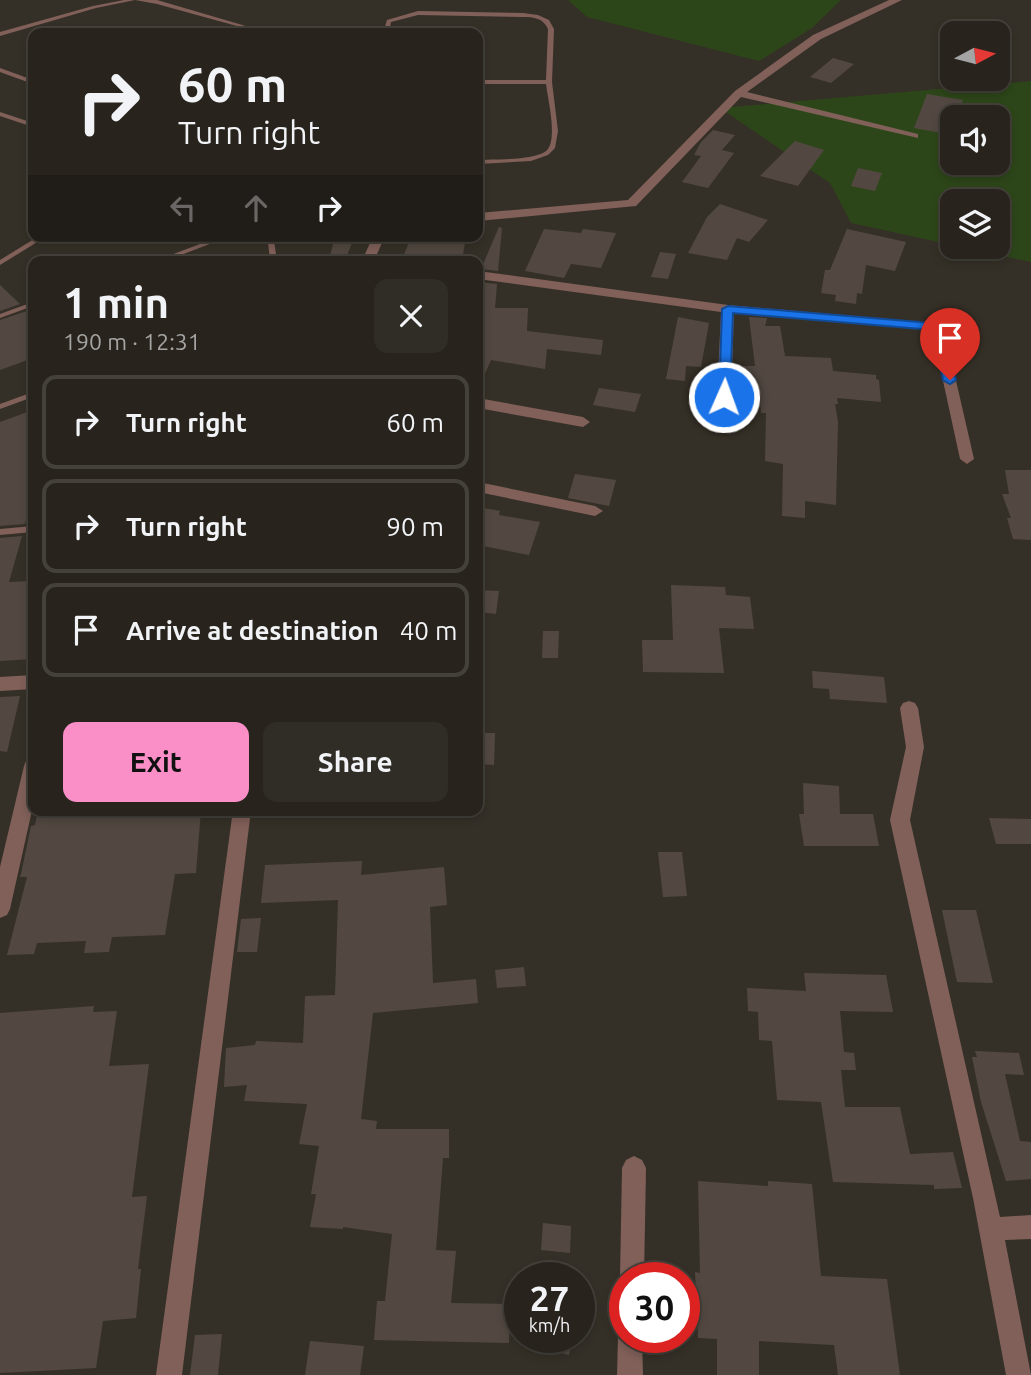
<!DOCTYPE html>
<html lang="en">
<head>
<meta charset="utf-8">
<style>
	:root { --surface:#28241d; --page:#302c26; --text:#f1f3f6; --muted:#a5a4a4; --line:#44413b; --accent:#fa8fc7 }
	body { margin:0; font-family:Ubuntu,sans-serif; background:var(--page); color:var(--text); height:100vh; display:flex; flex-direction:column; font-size:26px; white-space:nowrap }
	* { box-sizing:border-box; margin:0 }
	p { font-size:23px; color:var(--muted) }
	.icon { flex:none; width:38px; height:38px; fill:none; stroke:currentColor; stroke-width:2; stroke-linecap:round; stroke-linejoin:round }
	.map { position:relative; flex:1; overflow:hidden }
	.panel { position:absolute; left:28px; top:256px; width:455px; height:560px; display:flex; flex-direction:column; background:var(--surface); border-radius:14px; box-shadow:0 4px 10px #0003,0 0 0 2px var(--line) }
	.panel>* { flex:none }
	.top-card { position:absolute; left:28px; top:28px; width:455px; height:214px; border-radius:14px; box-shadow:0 4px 10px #0003,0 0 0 2px var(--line); background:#28241d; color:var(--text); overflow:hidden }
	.needle { width:46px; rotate:83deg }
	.fabs { position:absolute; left:940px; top:21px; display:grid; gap:14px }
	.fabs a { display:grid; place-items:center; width:70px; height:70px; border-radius:14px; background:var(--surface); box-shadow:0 4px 10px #0003,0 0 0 2px var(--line); font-size:35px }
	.speed { position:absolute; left:504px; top:1262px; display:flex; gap:14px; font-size:35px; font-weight:700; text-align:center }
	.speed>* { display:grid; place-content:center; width:91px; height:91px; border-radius:50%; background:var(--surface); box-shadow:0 4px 10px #0003,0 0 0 2px var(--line); line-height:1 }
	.speed small { font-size:18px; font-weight:400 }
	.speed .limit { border:10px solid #d22; background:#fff; color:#111 }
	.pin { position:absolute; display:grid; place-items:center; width:60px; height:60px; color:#fff; margin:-72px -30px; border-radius:50% 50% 50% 0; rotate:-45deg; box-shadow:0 0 7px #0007 }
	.pin .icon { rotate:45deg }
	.me { position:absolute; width:77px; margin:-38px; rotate:2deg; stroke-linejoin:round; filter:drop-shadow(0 0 5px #0008) }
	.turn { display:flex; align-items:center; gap:24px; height:147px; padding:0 35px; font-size:32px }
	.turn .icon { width:91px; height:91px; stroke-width:2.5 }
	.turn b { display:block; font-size:49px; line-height:60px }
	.lanes { display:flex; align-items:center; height:66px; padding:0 35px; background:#0003; justify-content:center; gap:35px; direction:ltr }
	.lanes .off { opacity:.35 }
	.round { display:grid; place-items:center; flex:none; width:74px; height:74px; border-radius:14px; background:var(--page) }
	.summary { display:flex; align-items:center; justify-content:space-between; height:119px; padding:0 35px }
	h1 { font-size:42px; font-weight:700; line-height:52px }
	.button { display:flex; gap:14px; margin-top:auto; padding:14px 35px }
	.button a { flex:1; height:80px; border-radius:14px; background:var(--accent); color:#111; font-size:28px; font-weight:700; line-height:80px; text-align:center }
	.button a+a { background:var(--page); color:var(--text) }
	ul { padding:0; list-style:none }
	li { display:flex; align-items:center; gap:21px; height:94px; margin:0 14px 10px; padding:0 21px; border:4px solid var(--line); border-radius:14px }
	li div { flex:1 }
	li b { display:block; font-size:26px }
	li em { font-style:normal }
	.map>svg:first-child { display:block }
	.green { fill:#2d4619; fill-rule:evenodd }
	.building { fill:#524841 }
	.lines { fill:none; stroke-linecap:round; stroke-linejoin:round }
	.service { fill:#806059; fill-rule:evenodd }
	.minor { fill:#806059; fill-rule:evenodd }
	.route { fill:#1a73e8; stroke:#114b97; stroke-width:2 }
</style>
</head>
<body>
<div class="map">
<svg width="1031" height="1375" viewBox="0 0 1031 1375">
	<rect width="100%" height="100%" fill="#353027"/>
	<!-- green -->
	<g class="green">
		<polygon points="568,0 841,0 812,28 759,61 587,17"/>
		<path d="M1031,81V262L960,247H998V201H952V245L851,223L830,183L720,108ZM952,117H998V163H952Z"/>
	</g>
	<!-- building -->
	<g class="building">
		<polygon points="833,58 854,64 831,83 810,77"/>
		<polygon points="927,94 963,100 957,117 952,117 952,135 914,128"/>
		<polygon points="713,130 735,135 722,150 734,153 708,188 682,182 701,156 694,155 701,142"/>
		<polygon points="795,141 824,150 798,186 760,176"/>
		<polygon points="858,168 882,173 875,191 851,186"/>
		<polygon points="720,204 768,220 749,242 737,238 727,260 688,253 707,217"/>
		<polygon points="499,227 502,228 498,271 481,269"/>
		<polygon points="544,229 581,233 583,229 616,233 601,268 571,264 564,278 525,271"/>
		<polygon points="847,229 906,242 895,271 866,265 862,294 857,293 856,304 835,301 836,295 821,293 825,270 830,270"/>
		<polygon points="335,236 355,236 345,260 329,260"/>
		<polygon points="424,236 466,236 462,261 422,261 403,257 410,240 422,241"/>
		<polygon points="660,252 676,254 668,279 651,277"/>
		<polygon points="478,282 497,284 495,308 528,308 527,331 603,340 601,355 547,349 545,369 491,360 478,389"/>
		<polygon points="0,285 20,304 0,311"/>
		<polygon points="27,311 33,317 33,358 0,370 0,320"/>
		<polygon points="678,317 709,323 701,367 686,366 685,381 666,379"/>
		<polygon points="749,317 767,318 765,326 780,326 785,356 831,358 833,371 876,375 876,379 879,380 881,402 837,398 838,404 835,404 838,422 836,505 805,501 805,518 782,516 783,464 765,461 766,413 761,413 759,393 745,392 742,366 755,366"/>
		<polygon points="599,388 641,394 635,412 593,405"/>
		<polygon points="33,410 33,515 27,516 25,524 0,526 0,422"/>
		<polygon points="1005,470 1031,470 1031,540 1013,539 1007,518 1011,518 1002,494 1009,494"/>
		<polygon points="575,474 616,480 609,506 568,498"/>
		<polygon points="478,507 500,511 499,515 540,522 529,555 478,545"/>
		<polygon points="22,536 9,582 33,581 33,659 0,661 0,538"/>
		<polygon points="671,585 725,587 726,595 750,597 754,629 719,628 724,673 643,672 642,640 673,640"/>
		<polygon points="478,590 499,591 496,614 478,612"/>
		<polygon points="543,631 559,631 558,658 542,658"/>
		<polygon points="812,671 884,677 887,703 830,699 829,689 813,688"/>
		<polygon points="20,696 7,752 0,751 0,697"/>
		<polygon points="478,733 495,733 494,765 478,764"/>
		<polygon points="803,783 839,786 840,814 873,814 879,846 804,846 799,814 804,814"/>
		<polygon points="38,810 201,810 196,873 175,874 165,935 112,937 109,952 84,953 86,941 37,943 34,954 7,955 27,877 20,877 21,874 31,826 35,825"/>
		<polygon points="989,818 1031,819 1031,844 996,844"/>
		<polygon points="658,852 682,852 687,896 663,897"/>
		<polygon points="362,861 361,875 444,867 447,905 430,907 433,983 476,979 478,1003 373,1013 361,1119 377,1121 376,1129 449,1129 449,1158 443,1158 436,1250 456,1251 451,1303 510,1304 509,1343 374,1340 377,1301 385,1301 392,1234 343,1227 343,1229 310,1227 316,1194 311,1194 319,1146 299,1144 307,1104 244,1101 247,1085 224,1087 226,1048 255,1045 256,1041 303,1043 305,996 335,995 338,900 261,903 265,865"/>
		<polygon points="942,910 976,910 993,983 957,982"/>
		<polygon points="261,918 257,952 237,952 241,919"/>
		<polygon points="524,967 526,986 497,988 495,970"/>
		<polygon points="804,973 886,975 893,1012 840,1011 844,1052 854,1053 856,1070 841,1070 845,1107 900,1107 910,1154 953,1152 962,1188 934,1189 934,1185 833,1182 821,1102 777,1100 772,1041 759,1040 758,1012 748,1011 747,988 806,991"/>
		<polygon points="94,1006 93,1012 117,1011 109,1066 149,1064 132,1197 147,1196 138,1269 141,1269 136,1318 103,1321 96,1368 0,1373 0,1013"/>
		<polygon points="975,1051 1019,1053 1024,1075 1005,1074 1020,1141 1031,1142 1031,1179 1006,1181 981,1102 972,1057 977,1057"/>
		<polygon points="698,1181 768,1186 768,1181 812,1184 821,1276 887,1279 900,1375 838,1375 834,1345 759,1341 759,1375 717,1375 717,1339 698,1338 695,1272 700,1273"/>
		<polygon points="543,1223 571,1226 570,1253 541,1250"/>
		<polygon points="222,1334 218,1375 190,1375 195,1335"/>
		<polygon points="523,1337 572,1337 569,1355 522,1344"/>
		<polygon points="310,1341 364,1346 360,1375 305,1375"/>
	</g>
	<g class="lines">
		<!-- service -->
		<g class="service">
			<polygon points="124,0 135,0 96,8 0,36 0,32 93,6"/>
			<polygon points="135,0 157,0 270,33 262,33 157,4"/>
			<path d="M418,11L523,13L538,15L549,20L554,29L552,82L558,131L555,148L548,155L531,161L478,164V160C493,159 539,161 548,149C557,136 548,100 546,84H478V80H546L548,29C543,18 534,17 523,17L418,15L391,22L389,33H383L387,20Z"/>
			<polygon points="0,68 33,80 33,84 0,72"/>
			<polygon points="0,112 33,123 33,127 0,116"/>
			<polygon points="39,236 47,236 0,265 0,260"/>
			<polygon points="221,236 231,236 165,261 155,261"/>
			<polygon points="262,236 269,236 274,241 277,261 270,261 268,242"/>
			<polygon points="33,302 33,306 0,318 0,314"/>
			<polygon points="33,392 33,397 0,409 0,404"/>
			<polygon points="33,526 33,532 0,535 0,529"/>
		</g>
		<!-- minor -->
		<g class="minor">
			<polygon points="889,0 902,0 821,39 747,92 918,134 918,138 741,97 636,206 478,221 478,213 628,200 735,91 813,35"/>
			<polygon points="373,236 385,236 374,261 362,261"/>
			<polygon points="478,271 728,305 943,324 974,459 967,464 960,459 932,330 734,313 731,397 724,401 717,397 721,312 478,279"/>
			<polygon points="478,398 583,417 590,422 583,427 478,408"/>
			<polygon points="478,482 595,506 603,511 595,516 478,492"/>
			<polygon points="33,675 33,689 0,691 0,677"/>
			<polygon points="909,701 915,703 918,708 924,747 910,820 1000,1217 1031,1215 1031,1239 1005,1240 1031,1375 1006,1375 973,1198 890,820 906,747 900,708 903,703"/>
			<polygon points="33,758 33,806 10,909 7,915 0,918 0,867 24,766 26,761"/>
			<polygon points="233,810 251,810 182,1375 156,1375"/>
			<polygon points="634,1156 642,1160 646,1168 644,1278 625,1278 625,1287 620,1278 622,1168 626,1160"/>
			<polygon points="625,1327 625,1337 642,1337 643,1375 617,1375 618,1337"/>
		</g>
	</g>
	<!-- route -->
	<polygon class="route" points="728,306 943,324 956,380 950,384 943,380 933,330 733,313 730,397 729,400 719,400 722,309"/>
</svg>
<div class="fabs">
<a><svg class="needle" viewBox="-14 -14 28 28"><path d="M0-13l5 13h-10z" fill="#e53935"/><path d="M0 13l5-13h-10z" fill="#a5a4a4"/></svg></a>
<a><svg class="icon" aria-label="sound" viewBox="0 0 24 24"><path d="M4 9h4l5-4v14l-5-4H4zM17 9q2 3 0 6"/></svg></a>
<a><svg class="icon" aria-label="layers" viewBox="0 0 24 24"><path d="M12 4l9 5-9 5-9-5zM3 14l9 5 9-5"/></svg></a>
</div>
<div class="speed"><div>27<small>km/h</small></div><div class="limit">30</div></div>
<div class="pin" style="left:950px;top:380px;background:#d93025"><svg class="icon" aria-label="arrive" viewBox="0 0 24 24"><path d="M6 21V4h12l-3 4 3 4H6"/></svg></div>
<svg class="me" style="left:724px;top:397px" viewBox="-20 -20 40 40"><circle r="17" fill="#1a73e8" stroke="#fff" stroke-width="3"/><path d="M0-11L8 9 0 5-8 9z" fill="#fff"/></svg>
<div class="top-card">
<div class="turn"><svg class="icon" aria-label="right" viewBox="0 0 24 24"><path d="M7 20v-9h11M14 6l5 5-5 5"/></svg><div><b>60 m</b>Turn right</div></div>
<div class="lanes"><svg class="icon off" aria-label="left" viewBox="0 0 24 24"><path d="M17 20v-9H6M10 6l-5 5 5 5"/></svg><svg class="icon off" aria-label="ahead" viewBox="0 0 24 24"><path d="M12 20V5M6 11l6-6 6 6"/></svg><svg class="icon" aria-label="right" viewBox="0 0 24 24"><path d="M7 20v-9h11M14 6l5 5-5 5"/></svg></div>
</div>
<section class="panel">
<div class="summary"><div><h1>1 min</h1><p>190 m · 12:31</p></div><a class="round"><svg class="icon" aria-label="close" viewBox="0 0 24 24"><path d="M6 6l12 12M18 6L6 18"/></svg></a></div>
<ul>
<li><svg class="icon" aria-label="right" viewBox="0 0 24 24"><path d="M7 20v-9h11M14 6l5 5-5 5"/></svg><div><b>Turn right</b></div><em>60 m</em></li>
<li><svg class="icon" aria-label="right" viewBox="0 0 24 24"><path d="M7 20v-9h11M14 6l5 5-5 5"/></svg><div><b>Turn right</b></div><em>90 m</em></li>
<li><svg class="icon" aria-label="arrive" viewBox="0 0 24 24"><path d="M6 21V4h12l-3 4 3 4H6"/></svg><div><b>Arrive at destination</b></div><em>40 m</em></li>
</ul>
<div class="button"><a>Exit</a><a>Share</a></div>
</section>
</div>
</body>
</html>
